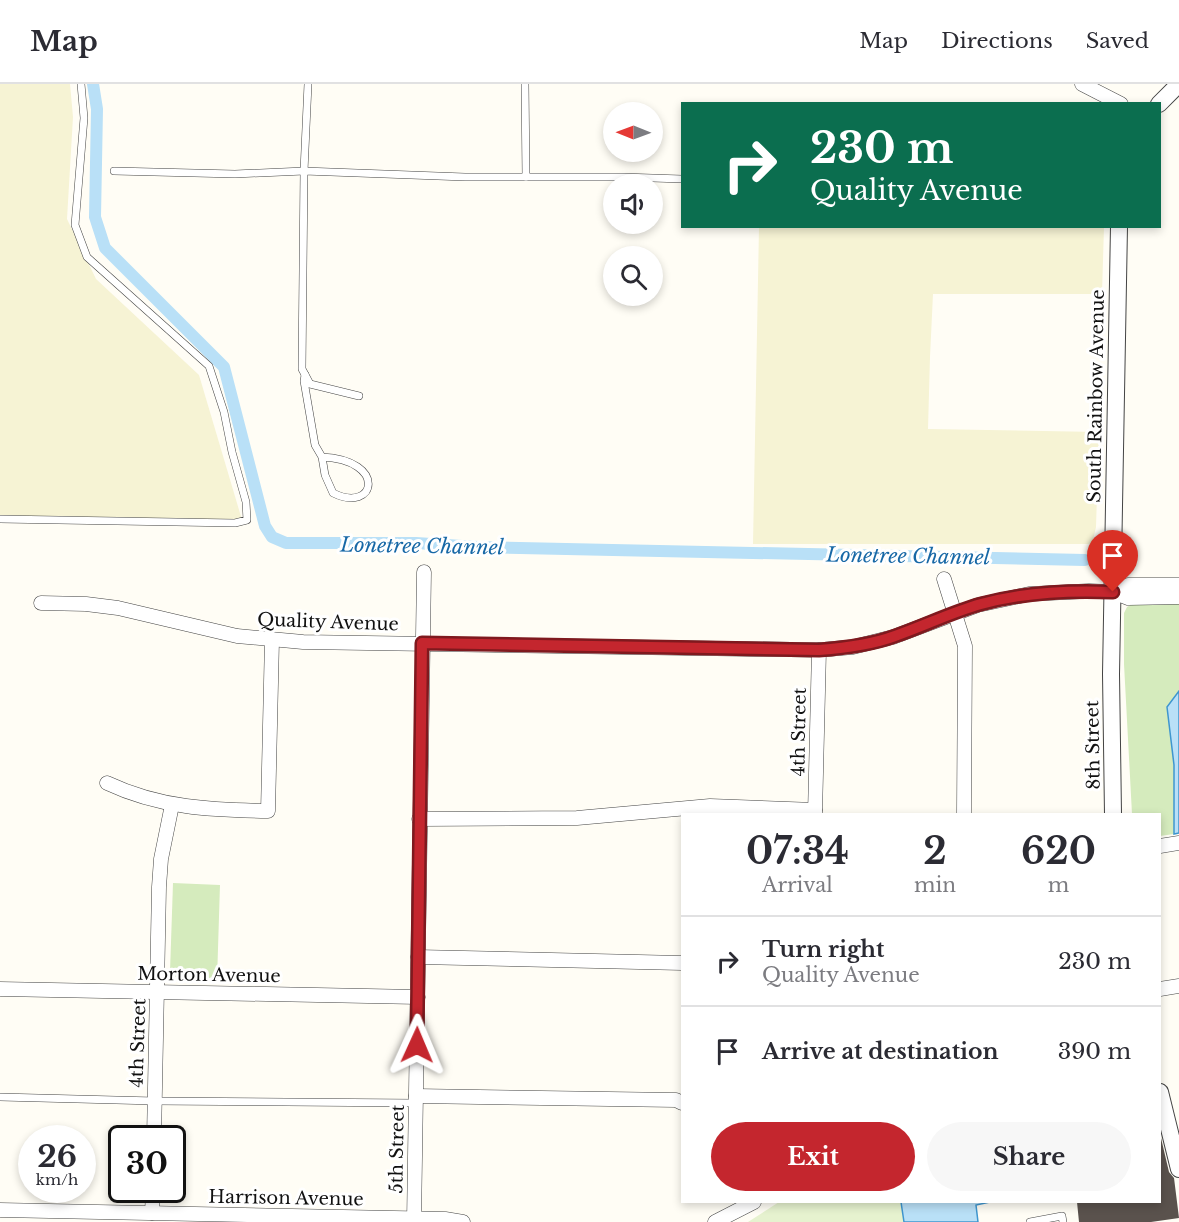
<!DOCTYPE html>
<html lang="en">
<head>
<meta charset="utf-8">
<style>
	:root { --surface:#fff; --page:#f7f7f7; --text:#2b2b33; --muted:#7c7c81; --line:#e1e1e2; --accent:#c4262e }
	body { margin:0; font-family:"Libre Baskerville",serif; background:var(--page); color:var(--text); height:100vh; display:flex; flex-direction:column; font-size:22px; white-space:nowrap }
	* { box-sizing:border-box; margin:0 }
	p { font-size:20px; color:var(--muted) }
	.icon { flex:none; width:33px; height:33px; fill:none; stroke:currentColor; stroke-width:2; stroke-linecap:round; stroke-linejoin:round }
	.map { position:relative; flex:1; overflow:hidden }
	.drawer { position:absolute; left:681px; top:729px; width:480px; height:390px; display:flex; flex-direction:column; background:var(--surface); border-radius:0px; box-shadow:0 3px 9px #0003 }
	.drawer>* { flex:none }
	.top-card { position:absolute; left:681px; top:18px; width:480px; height:126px; border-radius:0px; box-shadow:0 3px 9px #0003; background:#0b6e4f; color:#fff; overflow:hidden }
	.needle { width:39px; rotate:271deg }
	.controls { position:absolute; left:603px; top:18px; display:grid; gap:12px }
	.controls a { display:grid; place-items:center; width:60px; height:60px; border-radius:50%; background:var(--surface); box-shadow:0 3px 9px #0003; font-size:30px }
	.speed { position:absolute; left:18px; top:1041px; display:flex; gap:12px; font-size:30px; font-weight:700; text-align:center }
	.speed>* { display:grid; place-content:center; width:78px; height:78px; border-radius:50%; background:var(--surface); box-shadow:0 3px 9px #0003; line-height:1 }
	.speed small { font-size:15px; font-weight:400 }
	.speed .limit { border:3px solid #111; border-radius:9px; background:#fff; color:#111 }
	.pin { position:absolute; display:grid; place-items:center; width:51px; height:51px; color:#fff; margin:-62px -26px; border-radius:50% 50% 50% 0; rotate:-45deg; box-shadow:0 0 6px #0007 }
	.pin .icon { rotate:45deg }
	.me { position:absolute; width:66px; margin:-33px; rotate:1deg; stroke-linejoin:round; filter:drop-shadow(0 0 4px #0008) }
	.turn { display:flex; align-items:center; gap:21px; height:126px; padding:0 30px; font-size:27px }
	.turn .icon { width:78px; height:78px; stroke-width:2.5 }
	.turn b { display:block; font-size:42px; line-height:51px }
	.eta { display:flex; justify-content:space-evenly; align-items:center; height:102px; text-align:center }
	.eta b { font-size:36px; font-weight:800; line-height:42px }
	.action { display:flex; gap:12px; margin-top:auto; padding:12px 30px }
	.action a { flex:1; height:69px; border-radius:36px; background:var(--accent); color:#fff; font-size:24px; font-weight:800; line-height:69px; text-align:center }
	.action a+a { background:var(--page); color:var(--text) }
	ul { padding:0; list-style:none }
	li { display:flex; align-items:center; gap:18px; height:90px; padding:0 30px; border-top:2px solid var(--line) }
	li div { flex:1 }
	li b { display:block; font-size:22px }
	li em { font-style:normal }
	header { display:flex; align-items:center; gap:36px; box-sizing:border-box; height:84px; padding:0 30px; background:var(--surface); border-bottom:2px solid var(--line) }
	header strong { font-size:28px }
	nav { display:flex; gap:33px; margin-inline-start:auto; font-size:21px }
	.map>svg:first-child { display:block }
	.farmland { fill:#f6f3d4 }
	.green { fill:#d5ebbd }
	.pitch { fill:#e6f2cf }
	.water { fill:#b9e0f7; stroke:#3f96cf; stroke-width:1.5 }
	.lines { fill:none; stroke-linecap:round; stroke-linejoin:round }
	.canal { stroke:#b9e0f7; stroke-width:12 }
	.building { fill:#5a524d }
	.service-casing { stroke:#444; stroke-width:8 }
	.minor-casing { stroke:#444; stroke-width:15 }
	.tertiary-casing { stroke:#444; stroke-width:18 }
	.service { stroke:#fff; stroke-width:7 }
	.minor { stroke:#fff; stroke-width:14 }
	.tertiary { stroke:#fff; stroke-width:16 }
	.route-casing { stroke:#7f191e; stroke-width:15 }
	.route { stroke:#c4262e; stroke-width:10 }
	.labels { text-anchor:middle; stroke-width:6; stroke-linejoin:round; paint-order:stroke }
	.street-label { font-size:18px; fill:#111; stroke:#fff }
	.water-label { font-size:20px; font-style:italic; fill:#1768a6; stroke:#fff }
</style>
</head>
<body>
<header>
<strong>Map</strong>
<nav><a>Map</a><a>Directions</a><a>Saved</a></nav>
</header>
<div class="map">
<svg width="1179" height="1138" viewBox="0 0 1179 1138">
	<rect width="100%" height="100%" fill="#fffdf5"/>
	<!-- farmland -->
	<g class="farmland">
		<polygon points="0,0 70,0 73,33 67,135 96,195 199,291 242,436 0,433"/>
		<polygon points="759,143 1104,143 1102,210 933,210 930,273 928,345 1099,348 1096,443 1092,460 753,460"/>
	</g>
	<!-- green -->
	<g class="green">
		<polygon points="1134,519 1179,520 1179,607 1167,623 1174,681 1174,750 1160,752 1160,730 1132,730 1124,580 1124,529 1127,523"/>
		<polygon points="173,799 220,801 217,896 178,895 170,888"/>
	</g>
	<!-- pitch -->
	<polygon class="pitch" points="779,1118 901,1118 904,1138 748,1138"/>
	<!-- water -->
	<g class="water">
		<polygon points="1179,607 1179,749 1174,750 1174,681 1167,623"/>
		<polygon points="901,1118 990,1118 976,1121 978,1138 904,1138"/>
	</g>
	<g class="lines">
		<!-- canal -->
		<polyline class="canal" points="93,0 97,25 95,133 105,164 224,283 265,442 272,453 286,459 416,459 477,463 1085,476"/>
	</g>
	<!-- building -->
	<polygon class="building" points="1160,1050 1169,1088 1174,1094 1179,1134 1151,1138 1079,1138 1077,1118 1160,1118"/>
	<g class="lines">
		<defs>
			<g id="service">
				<polyline points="525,0 526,93"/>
				<polyline points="114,87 235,90 304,87 308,0"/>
				<path d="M305,291L304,297L315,361L322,373L325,391L333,409C376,430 388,376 322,373"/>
				<polyline points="359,312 310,300 302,285 304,87 465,93 623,93 682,95"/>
				<polyline points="0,435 235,439 247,436 246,418 232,368 224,328 209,282 87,173 75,141 84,34 81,0"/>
				<polyline points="0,1013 155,1017 416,1019"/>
				<polyline points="1030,1138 1062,1132 1063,1138"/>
			</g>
			<g id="minor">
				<polyline points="1082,0 1121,20"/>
				<polyline points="944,495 965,562 964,730"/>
				<polyline points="1113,508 1128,501 1179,501"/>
				<polyline points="41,519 86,520 118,524 237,552 303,558 819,566 853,563 893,553 978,521 1029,510 1089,507 1113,508 1128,514 1179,513"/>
				<path d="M107,699C160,724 211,726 268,727L272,556"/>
				<polyline points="815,730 819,566"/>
				<polyline points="419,735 577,734 710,722 815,726"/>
				<polyline points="1160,762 1179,759"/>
				<polyline points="418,873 682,879"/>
				<polyline points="0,905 418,913"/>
				<polyline points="1160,905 1179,902"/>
				<polyline points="416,1012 676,1016 682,1019"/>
				<polyline points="154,1054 159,803 161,775 172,721"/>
				<polyline points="0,1126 445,1135 463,1138"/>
				<polyline points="152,1129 153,1106"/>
				<polyline points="414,1138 424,488"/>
				<polyline points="715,1138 754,1118"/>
			</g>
			<g id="tertiary">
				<polyline points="1159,20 1179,0"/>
				<polyline points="1113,730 1111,590 1119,142"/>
				<polyline points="1160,1008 1179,1085"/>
			</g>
		</defs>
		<!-- service casing -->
		<use href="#service" class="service-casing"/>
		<!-- minor casing -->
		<use href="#minor" class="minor-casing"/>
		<!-- tertiary casing -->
		<use href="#tertiary" class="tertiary-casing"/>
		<!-- service -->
		<use href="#service" class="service"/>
		<!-- minor -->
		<use href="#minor" class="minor"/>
		<!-- tertiary -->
		<use href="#tertiary" class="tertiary"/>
	</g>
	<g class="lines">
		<defs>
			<path id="route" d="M417,961L422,559L819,566C845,564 871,561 895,552C924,542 952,528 981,520C1025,508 1068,506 1113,508"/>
		</defs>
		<!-- route casing -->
		<use href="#route" class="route-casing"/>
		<!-- route -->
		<use href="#route" class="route"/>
	</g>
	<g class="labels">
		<!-- street labels -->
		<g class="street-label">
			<text transform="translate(1096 312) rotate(-89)" y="6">South Rainbow Avenue</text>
			<text transform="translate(328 538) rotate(2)" y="6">Quality Avenue</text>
			<text transform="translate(799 648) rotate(-89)" y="6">4th Street</text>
			<text transform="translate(1093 661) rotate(-91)" y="6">8th Street</text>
			<text transform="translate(209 891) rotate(1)" y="6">Morton Avenue</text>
			<text transform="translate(138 959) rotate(-88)" y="6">4th Street</text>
			<text transform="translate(397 1065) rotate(-89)" y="6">5th Street</text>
			<text transform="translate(286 1114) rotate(1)" y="6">Harrison Avenue</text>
		</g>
		<!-- water labels -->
		<g class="water-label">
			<text transform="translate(422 462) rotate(1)" y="7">Lonetree Channel</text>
			<text transform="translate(908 472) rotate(1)" y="7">Lonetree Channel</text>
		</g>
	</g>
</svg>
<div class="controls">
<a><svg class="needle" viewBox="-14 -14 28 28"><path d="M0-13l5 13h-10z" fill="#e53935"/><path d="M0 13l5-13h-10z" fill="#7c7c81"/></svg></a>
<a><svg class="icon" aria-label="sound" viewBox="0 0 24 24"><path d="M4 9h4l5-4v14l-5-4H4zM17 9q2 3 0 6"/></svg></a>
<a><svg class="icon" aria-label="search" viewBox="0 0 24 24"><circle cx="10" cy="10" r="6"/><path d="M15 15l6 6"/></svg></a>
</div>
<div class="speed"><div>26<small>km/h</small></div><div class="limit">30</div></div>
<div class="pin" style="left:1113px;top:508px;background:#d93025"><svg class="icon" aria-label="arrive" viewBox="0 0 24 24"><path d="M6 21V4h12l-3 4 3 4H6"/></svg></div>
<svg class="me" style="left:417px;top:961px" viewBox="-20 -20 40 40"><path d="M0-17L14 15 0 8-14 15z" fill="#c4262e" stroke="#fff" stroke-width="4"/></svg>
<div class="top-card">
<div class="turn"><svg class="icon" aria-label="right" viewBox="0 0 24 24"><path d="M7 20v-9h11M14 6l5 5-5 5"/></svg><div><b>230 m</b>Quality Avenue</div></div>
</div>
<section class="drawer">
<div class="eta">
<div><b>07:34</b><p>Arrival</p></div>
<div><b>2</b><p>min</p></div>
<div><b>620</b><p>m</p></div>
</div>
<ul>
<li><svg class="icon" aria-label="right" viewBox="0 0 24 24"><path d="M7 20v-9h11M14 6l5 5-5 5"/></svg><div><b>Turn right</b><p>Quality Avenue</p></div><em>230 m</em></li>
<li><svg class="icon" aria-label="arrive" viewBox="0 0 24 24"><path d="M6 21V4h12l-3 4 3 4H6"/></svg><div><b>Arrive at destination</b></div><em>390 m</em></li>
</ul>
<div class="action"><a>Exit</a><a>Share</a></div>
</section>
</div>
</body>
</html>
